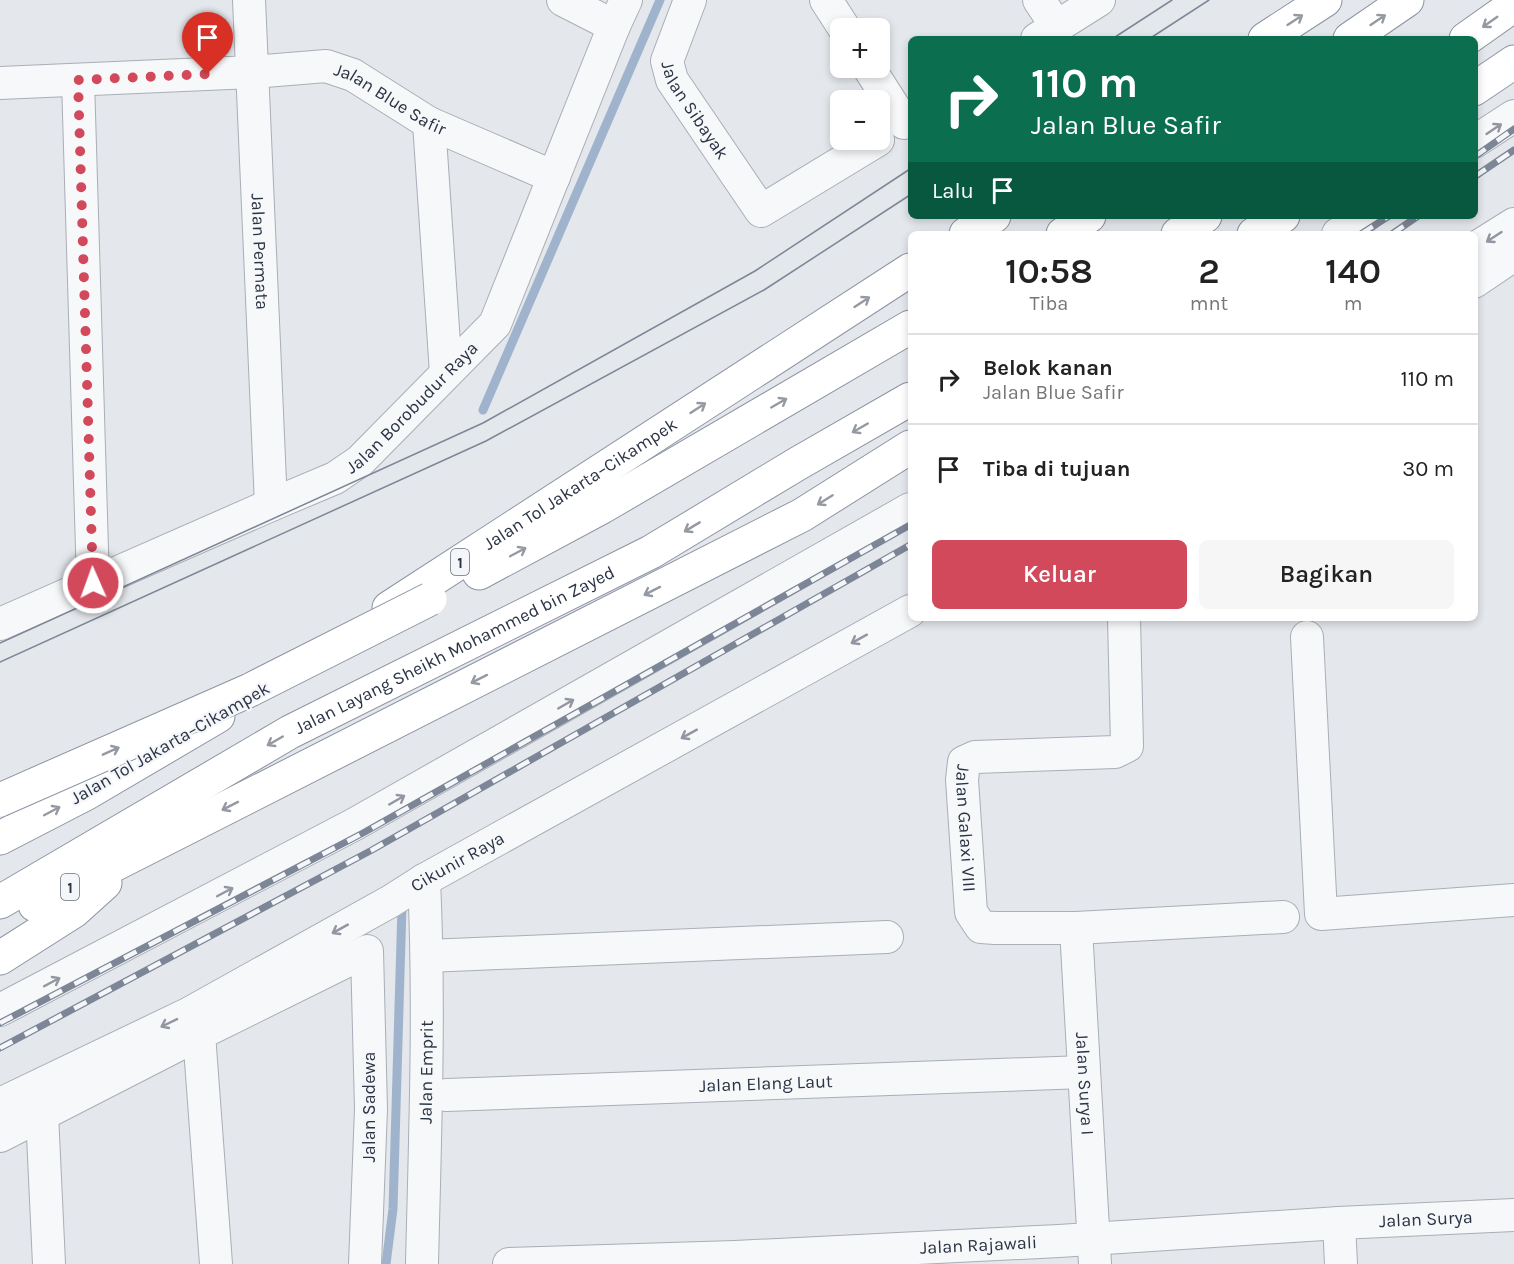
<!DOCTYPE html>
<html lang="id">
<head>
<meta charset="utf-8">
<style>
	:root { --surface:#fff; --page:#f6f6f6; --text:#222; --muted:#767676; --line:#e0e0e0; --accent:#d1495b }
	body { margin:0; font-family:Karla,sans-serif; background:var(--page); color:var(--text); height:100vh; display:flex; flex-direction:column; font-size:22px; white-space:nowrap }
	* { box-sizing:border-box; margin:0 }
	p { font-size:20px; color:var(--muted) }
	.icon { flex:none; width:33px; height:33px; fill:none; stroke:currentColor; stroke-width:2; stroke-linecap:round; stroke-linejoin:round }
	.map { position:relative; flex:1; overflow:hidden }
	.sheet { position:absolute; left:908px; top:231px; width:570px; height:390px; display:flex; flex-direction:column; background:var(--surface); border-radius:9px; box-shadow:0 3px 9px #0003 }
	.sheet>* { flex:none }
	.hud { position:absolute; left:908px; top:36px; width:570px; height:183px; border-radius:9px; box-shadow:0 3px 9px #0003; background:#0b6e4f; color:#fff; overflow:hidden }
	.controls { position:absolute; left:830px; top:18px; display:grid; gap:12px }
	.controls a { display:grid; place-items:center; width:60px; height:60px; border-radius:9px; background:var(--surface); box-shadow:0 3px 9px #0003; font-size:30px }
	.pin { position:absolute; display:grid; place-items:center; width:51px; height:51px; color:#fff; margin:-62px -26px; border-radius:50% 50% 50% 0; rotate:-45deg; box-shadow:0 0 6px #0007 }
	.pin .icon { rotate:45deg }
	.me { position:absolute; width:66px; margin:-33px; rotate:358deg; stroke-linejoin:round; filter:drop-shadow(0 0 4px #0008) }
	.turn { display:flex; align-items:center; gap:21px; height:126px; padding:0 24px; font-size:27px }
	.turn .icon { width:78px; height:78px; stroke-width:2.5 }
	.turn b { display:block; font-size:42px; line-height:51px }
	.then { display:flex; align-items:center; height:57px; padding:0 24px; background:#0003; gap:12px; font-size:22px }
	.eta { display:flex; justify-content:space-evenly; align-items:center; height:102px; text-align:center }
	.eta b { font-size:36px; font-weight:600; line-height:42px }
	.cta { display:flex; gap:12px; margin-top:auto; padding:12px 24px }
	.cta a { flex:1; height:69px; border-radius:9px; background:var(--accent); color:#fff; font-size:24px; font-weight:600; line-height:69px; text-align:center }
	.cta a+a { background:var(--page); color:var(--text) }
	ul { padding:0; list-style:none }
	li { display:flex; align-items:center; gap:18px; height:90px; padding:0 24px; border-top:2px solid var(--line) }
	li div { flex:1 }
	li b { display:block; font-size:22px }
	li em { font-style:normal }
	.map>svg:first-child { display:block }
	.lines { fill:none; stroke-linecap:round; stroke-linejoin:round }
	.stream { stroke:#9fb4cc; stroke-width:9 }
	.minor-casing { stroke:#a9aeb7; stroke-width:34 }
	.highway-casing { stroke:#8b94a3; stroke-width:35 }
	.minor { stroke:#f7f8fa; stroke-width:32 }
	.highway { stroke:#fff; stroke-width:33 }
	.tram { stroke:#7d8696; stroke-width:1.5 }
	.rail-casing { stroke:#7d8696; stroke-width:7 }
	.rail { stroke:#f4f6f9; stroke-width:4.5; stroke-dasharray:14; stroke-linecap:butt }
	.highway-bridge-casing { stroke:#8b94a3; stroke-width:35; stroke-linecap:butt }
	.highway-bridge { stroke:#fff; stroke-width:33 }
	.oneway { stroke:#959aa2 }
	.oneway2 { stroke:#9196a0 }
	.route { stroke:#d1495b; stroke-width:10; stroke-dasharray:0 18 }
	.labels { text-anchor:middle; stroke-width:4.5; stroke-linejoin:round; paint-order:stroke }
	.shield { fill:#f4f6f9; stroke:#676e7b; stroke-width:1.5 }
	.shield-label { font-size:16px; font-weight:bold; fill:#2b3445 }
	.street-label { font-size:18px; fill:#2b3445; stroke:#f4f6f9 }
</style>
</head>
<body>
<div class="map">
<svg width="1514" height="1264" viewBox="0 0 1514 1264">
	<rect width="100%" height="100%" fill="#e4e7ec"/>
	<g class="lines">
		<!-- stream -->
		<g class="stream">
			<polyline points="483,410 660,0"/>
			<polyline points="386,1264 393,1209 402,907"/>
		</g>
		<defs>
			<g id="minor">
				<path id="s1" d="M249,0L271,505"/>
				<polyline points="563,0 614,26"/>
				<path id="s2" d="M690,0L667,61L672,80L761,211L878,140"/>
				<polyline points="826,0 844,28"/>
				<polyline points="1039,0 1057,27"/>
				<polyline points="1037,39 1099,0"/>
				<polyline points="869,68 904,123"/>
				<polyline points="78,80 93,583"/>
				<path id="s3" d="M0,83L252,72L326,66L353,75L429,123L554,177"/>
				<polyline points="429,123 446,373"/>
				<polyline points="1474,142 1514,116"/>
				<polyline points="1338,234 1365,216"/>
				<polyline points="1474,249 1514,224"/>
				<polyline points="1474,282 1514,255"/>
				<path id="s4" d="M1124,618L1127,746L1115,752L975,757L964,762L962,780L971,912L981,927L995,928H1076L1283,917"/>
				<path id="s5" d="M0,624L271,505L335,478L360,461L495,324L614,26L626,0"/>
				<polyline points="1307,637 1321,914 1514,900"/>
				<path id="s6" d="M1076,928L1095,1264"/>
				<polyline points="427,956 887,937"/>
				<polyline points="0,1010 355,824 910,509"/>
				<polyline points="199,1034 216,1264"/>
				<path id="s7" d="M446,1095L1084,1072"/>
				<path id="s8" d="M0,1104L188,1014L391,901L424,880L910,611"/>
				<polyline points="42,1114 49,1264"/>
				<polyline points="0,1136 199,1034 367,951 371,1109 365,1264"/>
				<polyline points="1339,1223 1341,1264"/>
				<path id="s9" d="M422,1264C425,1136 430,1008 424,880"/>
				<path id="s10" d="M509,1264L735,1257L1059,1241L1339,1223L1514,1215"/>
			</g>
			<g id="highway">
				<polyline points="1265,39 1325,0"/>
				<polyline points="1350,39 1407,0"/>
				<polyline points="1466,39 1514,5"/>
				<polyline points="1474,89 1514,62"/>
				<polyline points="966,234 994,216"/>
				<polyline points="1063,234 1089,216"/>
				<polyline points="1178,234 1205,216"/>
				<polyline points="1254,234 1283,216"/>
				<polyline points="479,573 602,507 910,327"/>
				<path id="s11" d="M389,608L910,270"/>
				<polyline points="0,838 87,793 218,716"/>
				<path id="s12" d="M0,902L290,732L651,552L797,464L910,399"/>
				<polyline points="35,905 802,515 910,447"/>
				<polyline points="0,958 74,911 105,883"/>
			</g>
		</defs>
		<!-- minor casing -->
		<use href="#minor" class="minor-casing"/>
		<!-- highway casing -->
		<use href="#highway" class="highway-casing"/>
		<!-- minor -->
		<use href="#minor" class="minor"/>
		<!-- highway -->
		<use href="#highway" class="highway"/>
		<!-- tram -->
		<g class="tram">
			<polyline points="1112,39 1172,0"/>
			<polyline points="1149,39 1209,0"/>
			<polyline points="0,643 483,423 755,271 910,169"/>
			<polyline points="0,662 486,441 764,290 910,195"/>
		</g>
		<defs>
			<g id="rail">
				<polyline points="1474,157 1514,129"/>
				<polyline points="1474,177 1514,150"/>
				<polyline points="1361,234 1389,216"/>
				<polyline points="1392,234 1418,216"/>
				<polyline points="0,1023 363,833 910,525"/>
				<polyline points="0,1048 372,850 910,545"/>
			</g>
		</defs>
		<!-- rail casing -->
		<use href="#rail" class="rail-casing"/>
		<!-- rail -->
		<use href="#rail" class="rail"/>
		<defs>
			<polyline id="highway-bridge" points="0,800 250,690 430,599"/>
		</defs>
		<!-- highway-bridge casing -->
		<use href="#highway-bridge" class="highway-bridge-casing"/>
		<!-- highway-bridge -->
		<use href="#highway-bridge" class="highway-bridge"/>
	</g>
	<!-- one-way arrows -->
	<defs><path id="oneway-shaft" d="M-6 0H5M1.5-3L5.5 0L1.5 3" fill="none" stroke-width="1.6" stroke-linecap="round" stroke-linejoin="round" transform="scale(1.5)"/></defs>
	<g class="oneway">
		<use href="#oneway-shaft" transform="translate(1295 20) rotate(-33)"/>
		<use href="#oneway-shaft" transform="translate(1378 20) rotate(-34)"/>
		<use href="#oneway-shaft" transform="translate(1490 22) rotate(145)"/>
		<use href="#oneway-shaft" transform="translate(862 302) rotate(-33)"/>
		<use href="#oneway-shaft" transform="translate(779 403) rotate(-30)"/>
		<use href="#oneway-shaft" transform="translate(698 408) rotate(-33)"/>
		<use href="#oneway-shaft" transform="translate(860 428) rotate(150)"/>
		<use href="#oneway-shaft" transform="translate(825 500) rotate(148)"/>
		<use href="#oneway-shaft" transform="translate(692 527) rotate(149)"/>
		<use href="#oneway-shaft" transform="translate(518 552) rotate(-28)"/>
		<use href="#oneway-shaft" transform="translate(652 591) rotate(153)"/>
		<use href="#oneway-shaft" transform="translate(479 679) rotate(153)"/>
		<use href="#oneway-shaft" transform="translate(275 741) rotate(150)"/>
		<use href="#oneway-shaft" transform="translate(111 751) rotate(-24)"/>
		<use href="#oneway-shaft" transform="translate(230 806) rotate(153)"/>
		<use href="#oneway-shaft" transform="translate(52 811) rotate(-28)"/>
	</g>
	<g class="oneway2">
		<use href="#oneway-shaft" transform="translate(1494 129) rotate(-34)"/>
		<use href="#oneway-shaft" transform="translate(1494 237) rotate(147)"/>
		<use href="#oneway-shaft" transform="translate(859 639) rotate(151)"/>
		<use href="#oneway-shaft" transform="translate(566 704) rotate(-30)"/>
		<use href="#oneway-shaft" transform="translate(689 734) rotate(151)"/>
		<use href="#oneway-shaft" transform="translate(397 800) rotate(-30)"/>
		<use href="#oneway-shaft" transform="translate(225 892) rotate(-28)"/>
		<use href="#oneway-shaft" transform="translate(340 929) rotate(151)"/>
		<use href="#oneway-shaft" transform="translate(52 982) rotate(-28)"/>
		<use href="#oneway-shaft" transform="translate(169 1023) rotate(154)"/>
	</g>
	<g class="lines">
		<!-- route -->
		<polyline class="route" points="93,583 78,80 208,74"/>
	</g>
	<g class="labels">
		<!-- shield labels -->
		<g class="shield">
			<rect x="451" y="549" width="18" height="26" rx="4.5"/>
			<rect x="61" y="874" width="18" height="26" rx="4.5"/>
		</g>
		<g class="shield-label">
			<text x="460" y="568">1</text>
			<text x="70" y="893">1</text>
		</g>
		<!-- street labels -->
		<g class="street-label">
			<text dy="6" stroke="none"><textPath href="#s3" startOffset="399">Jalan Blue Safir</textPath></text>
			<text dy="6" stroke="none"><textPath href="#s2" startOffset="122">Jalan Sibayak</textPath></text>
			<text dy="6" stroke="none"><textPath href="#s1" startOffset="252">Jalan Permata</textPath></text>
			<text dy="6" stroke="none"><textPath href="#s5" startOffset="470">Jalan Borobudur Raya</textPath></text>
			<text dy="6" stroke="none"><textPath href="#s11" startOffset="228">Jalan Tol Jakarta–Cikampek</textPath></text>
			<text dy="6" stroke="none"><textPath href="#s12" startOffset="520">Jalan Layang Sheikh Mohammed bin Zayed</textPath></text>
			<text transform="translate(170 743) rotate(-30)" y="6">Jalan Tol Jakarta–Cikampek</text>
			<text dy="6" stroke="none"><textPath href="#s4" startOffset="360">Jalan Galaxi VIII</textPath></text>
			<text dy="6" stroke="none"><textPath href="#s8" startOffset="518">Cikunir Raya</textPath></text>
			<text dy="6" stroke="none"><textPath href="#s9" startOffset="192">Jalan Emprit</textPath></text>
			<text dy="6" stroke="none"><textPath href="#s7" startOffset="320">Jalan Elang Laut</textPath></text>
			<text dy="6" stroke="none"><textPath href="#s6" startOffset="156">Jalan Surya I</textPath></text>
			<text transform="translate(369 1107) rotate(-90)" y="6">Jalan Sadewa</text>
			<text dy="6" stroke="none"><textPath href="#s10" startOffset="918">Jalan Surya</textPath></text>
			<text dy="6" stroke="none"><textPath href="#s10" startOffset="470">Jalan Rajawali</textPath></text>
		</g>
	</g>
</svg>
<div class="controls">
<a>+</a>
<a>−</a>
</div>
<div class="pin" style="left:208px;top:74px;background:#d93025"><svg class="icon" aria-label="arrive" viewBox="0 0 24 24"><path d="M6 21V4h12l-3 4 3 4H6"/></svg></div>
<svg class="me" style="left:93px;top:583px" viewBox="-20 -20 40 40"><circle r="17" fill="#d1495b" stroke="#fff" stroke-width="3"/><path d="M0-11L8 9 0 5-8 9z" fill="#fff"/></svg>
<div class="hud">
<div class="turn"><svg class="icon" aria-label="right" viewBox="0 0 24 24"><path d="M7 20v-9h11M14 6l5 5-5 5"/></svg><div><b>110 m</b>Jalan Blue Safir</div></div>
<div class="then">Lalu<svg class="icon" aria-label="arrive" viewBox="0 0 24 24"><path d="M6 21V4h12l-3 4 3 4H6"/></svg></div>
</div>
<section class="sheet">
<div class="eta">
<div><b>10:58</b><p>Tiba</p></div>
<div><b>2</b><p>mnt</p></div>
<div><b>140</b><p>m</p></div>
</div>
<ul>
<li><svg class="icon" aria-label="right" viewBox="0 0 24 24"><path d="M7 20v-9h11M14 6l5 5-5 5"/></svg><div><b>Belok kanan</b><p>Jalan Blue Safir</p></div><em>110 m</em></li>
<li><svg class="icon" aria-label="arrive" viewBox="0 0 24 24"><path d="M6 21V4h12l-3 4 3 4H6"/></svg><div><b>Tiba di tujuan</b></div><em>30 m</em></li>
</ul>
<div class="cta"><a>Keluar</a><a>Bagikan</a></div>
</section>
</div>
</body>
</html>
